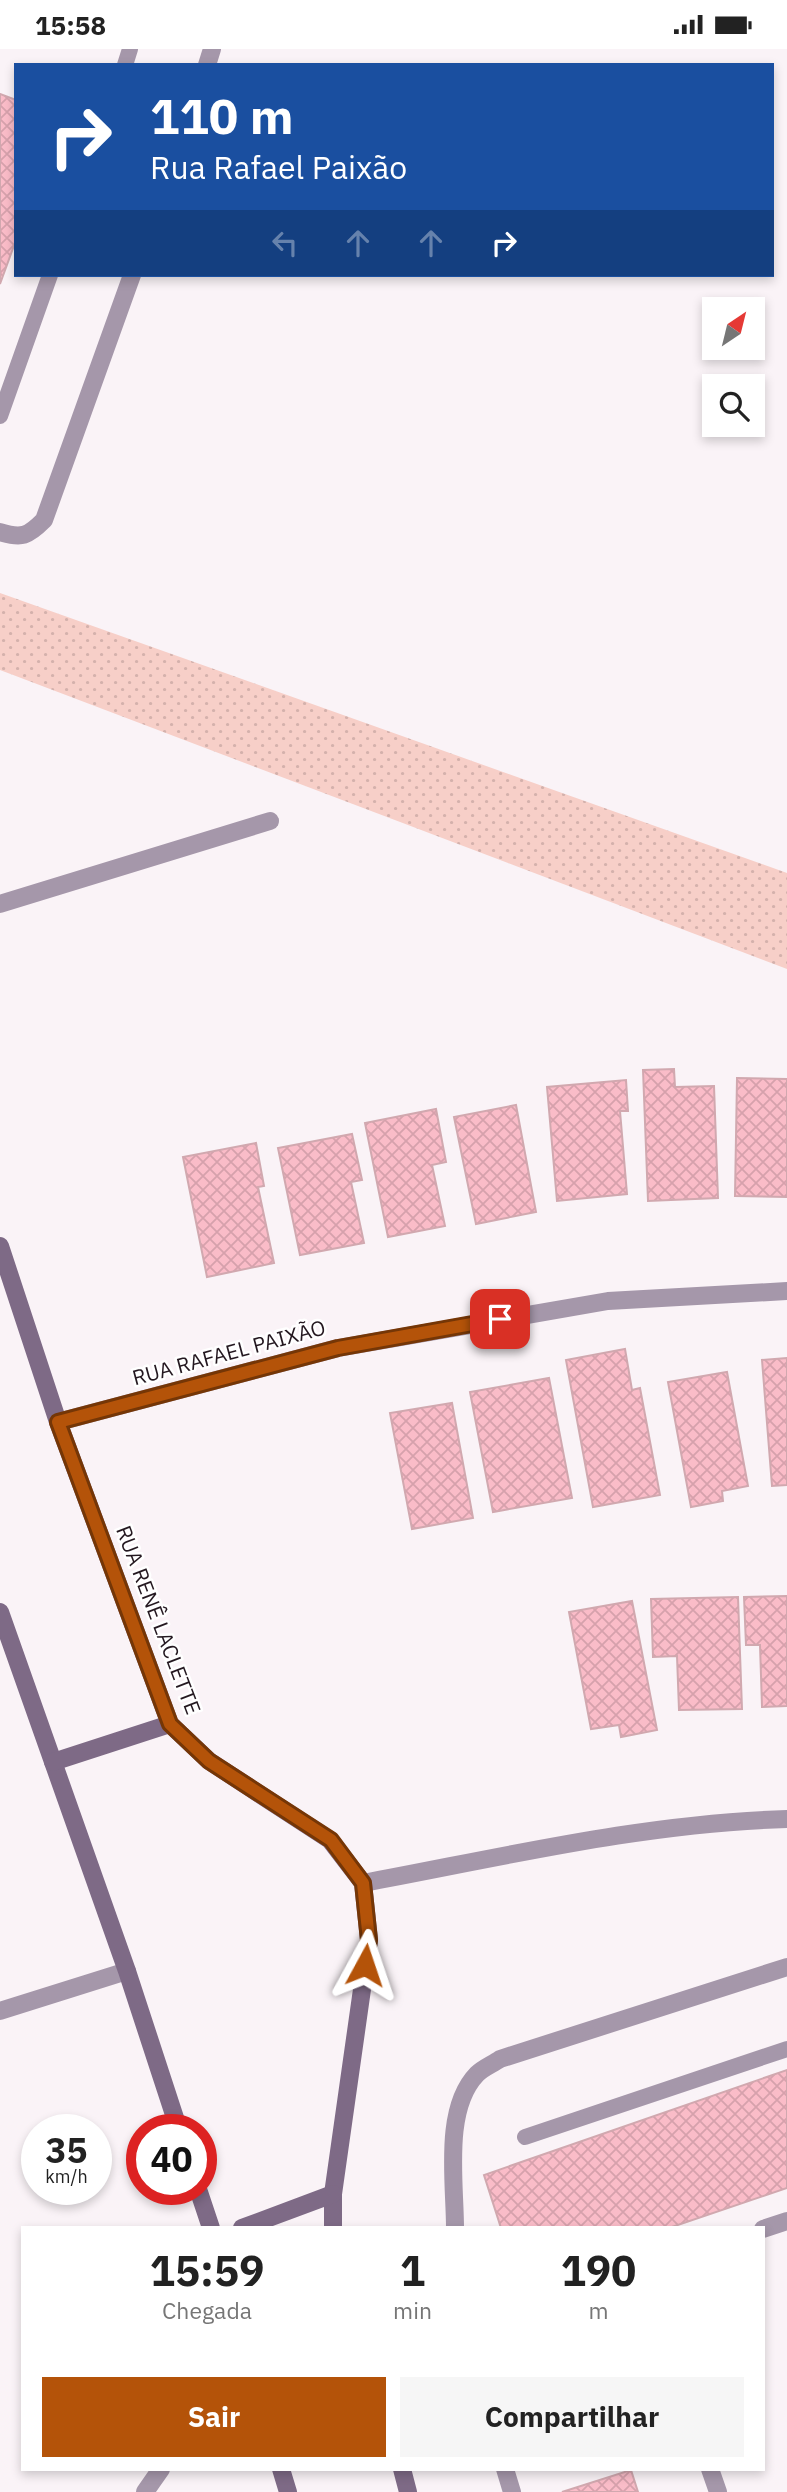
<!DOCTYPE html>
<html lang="pt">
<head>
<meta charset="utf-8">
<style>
	:root { --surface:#fff; --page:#f6f6f6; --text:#222; --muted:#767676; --accent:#b45309 }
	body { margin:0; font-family:"IBM Plex Sans",sans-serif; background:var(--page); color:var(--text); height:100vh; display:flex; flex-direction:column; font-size:26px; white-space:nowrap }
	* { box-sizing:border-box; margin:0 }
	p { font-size:23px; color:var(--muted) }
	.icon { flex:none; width:38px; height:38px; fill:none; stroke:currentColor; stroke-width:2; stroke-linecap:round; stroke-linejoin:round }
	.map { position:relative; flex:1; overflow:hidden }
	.sheet { position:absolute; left:21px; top:2177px; width:744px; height:245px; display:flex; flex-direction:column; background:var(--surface); border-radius:0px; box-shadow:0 4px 10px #0003 }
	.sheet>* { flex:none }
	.banner { position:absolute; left:14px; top:14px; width:760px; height:214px; border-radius:0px; box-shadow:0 4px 10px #0003; background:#1a4fa0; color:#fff; overflow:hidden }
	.needle { width:46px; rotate:35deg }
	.tools { position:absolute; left:702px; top:248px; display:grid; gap:14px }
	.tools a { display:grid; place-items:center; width:63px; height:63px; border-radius:0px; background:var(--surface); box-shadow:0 4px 10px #0003; font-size:35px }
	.speed { position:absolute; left:21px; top:2065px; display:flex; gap:14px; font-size:35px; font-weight:700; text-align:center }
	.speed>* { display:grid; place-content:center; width:91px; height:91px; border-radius:50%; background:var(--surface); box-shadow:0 4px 10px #0003; line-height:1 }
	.speed small { font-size:18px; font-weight:400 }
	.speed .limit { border:10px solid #d22; background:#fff; color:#111 }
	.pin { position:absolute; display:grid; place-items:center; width:60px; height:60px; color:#fff; margin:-30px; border-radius:14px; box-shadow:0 4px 10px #0006 }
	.me { position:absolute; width:77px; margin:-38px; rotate:5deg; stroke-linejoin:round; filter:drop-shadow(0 0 5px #0008) }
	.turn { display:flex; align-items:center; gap:24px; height:147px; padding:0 21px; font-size:32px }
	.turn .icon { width:91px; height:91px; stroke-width:2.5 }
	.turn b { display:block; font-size:49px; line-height:60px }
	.lanes { display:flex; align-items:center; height:66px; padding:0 21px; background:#0003; justify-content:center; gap:35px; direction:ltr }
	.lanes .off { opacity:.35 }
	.eta { display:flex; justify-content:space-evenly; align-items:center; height:119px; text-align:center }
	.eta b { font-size:42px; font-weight:700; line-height:49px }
	.button { display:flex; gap:14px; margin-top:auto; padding:14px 21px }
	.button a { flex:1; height:80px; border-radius:0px; background:var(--accent); color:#fff; font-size:28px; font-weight:700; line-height:80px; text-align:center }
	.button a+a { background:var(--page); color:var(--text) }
	.status { display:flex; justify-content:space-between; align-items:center; height:49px; padding:0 35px; background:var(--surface); direction:ltr }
	.status svg { height:19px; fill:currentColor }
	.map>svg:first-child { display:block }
	.grass { fill:url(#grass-dots) }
	.building { fill:url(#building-cross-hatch); stroke:#d1a8af; stroke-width:2 }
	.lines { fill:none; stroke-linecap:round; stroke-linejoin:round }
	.lane { stroke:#a597aa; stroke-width:16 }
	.street { stroke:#a597aa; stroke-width:18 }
	.secondary { stroke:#7e6a86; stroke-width:18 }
	.route-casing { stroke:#753606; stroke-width:18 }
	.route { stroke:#b45309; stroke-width:12 }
	.labels { text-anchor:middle; stroke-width:5; stroke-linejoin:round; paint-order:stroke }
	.street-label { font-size:21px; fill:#241820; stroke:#fff }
</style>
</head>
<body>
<div class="status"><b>15:58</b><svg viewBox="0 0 49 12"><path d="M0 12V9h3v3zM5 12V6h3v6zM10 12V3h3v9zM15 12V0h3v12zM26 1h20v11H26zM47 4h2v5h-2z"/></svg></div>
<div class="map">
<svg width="787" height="2443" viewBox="0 0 787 2443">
	<defs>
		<pattern id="grass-dots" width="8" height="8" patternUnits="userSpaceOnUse" patternTransform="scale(1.75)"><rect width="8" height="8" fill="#f7cfc8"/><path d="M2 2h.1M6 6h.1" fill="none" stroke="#d4b1ac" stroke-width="1.8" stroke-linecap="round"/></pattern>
		<pattern id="building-cross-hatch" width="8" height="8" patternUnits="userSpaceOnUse" patternTransform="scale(1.75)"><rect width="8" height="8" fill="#fabcc8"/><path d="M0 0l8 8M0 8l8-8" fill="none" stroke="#d6a1ac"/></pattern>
	</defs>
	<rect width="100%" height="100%" fill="#faf3f7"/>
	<!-- grass -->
	<polygon class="grass" points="0,544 787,824 787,920 0,621"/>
	<!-- building -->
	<g class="building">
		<polygon points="0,45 16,51 16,191 0,235"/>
		<polygon points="674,1020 675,1038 714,1037 718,1149 648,1152 643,1021"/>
		<polygon points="737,1029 787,1030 787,1148 735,1147"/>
		<polygon points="626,1031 628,1062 620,1062 627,1145 557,1152 547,1038"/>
		<polygon points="516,1056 536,1163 476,1175 454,1068"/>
		<polygon points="436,1060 446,1113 432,1116 445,1177 388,1188 365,1074"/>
		<polygon points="352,1085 362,1131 351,1133 364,1194 300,1206 278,1099"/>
		<polygon points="256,1094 264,1137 258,1138 274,1214 207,1228 183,1108"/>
		<polygon points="625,1300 632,1341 640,1339 660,1446 593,1458 566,1311"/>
		<polygon points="787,1309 787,1436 772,1437 762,1311"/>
		<polygon points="727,1323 748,1437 722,1442 723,1452 691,1458 668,1333"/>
		<polygon points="549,1329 572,1449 493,1463 470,1343"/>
		<polygon points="452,1354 473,1469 412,1480 390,1364"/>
		<polygon points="787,1547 787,1657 762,1658 760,1596 746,1596 744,1548"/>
		<polygon points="738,1548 742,1660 679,1661 677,1607 653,1608 651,1550"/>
		<polygon points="632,1552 657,1681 621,1688 619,1676 591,1680 569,1563"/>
		<polygon points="787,2021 787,2139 669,2179 501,2179 484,2126"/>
		<polygon points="631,2421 638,2443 562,2443"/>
	</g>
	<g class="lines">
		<!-- lane -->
		<g class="lane">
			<polyline points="125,16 130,0"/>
			<polyline points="0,367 50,226"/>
			<polyline points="525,2088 787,2000"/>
		</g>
		<!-- street -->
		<g class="street">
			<polyline points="207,16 212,0"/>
			<path d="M0,483C22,490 28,487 44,471L132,226"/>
			<polyline points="0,855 270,772"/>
			<polyline points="58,1373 338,1299 608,1252 787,1242"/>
			<path d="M363,1834C503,1808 644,1774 787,1770"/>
			<polyline points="0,1962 127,1922"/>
			<path d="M455,2179C455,2133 443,2060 477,2025C483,2019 493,2015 500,2010L787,1918"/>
			<polyline points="763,2180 787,2172"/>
			<polyline points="505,2420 512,2443"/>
			<polyline points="710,2420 718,2443"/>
			<polyline points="145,2443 161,2420"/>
		</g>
		<!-- secondary -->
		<g class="secondary">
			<polyline points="0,1197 58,1373 170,1675 209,1712 330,1791 363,1834 369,1891 333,2145 333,2179"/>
			<polyline points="0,1563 127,1922 179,2081"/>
			<polyline points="53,1713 170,1675"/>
			<polyline points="198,2140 211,2179"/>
			<polyline points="242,2179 333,2145"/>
			<polyline points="281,2420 288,2443"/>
			<polyline points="402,2420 408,2443"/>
		</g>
	</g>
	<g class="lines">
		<defs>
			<polyline id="route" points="365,1916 369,1891 363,1834 331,1791 209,1712 170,1675 58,1373 338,1299 500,1270"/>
		</defs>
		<!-- route casing -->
		<use href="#route" class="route-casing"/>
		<!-- route -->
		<use href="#route" class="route"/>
	</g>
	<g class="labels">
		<!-- street labels -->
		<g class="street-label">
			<text transform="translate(229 1304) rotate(-15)" y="7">RUA RAFAEL PAIXÃO</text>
			<text transform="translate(158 1571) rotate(69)" y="7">RUA RENÊ LACLETTE</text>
		</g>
	</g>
</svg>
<div class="tools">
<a><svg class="needle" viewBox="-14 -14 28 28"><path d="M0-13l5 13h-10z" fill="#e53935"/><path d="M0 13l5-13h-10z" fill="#767676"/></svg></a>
<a><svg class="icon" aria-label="search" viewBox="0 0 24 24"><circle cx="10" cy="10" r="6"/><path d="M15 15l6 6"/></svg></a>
</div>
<div class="speed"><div>35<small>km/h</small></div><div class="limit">40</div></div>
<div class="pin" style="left:500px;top:1270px;background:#d93025"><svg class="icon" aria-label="arrive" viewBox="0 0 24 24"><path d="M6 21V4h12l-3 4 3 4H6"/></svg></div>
<svg class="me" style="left:365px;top:1916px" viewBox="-20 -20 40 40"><path d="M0-17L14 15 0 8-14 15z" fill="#b45309" stroke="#fff" stroke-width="4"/></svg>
<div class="banner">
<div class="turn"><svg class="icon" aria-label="right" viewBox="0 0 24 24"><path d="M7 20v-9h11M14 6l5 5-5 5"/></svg><div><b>110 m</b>Rua Rafael Paixão</div></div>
<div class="lanes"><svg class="icon off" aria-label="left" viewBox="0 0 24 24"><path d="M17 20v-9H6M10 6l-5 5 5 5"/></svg><svg class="icon off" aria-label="ahead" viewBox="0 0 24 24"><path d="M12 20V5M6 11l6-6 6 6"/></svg><svg class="icon off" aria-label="ahead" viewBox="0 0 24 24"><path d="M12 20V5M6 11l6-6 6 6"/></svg><svg class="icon" aria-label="right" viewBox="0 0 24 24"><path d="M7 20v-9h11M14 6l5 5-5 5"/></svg></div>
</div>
<section class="sheet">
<div class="eta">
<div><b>15:59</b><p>Chegada</p></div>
<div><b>1</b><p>min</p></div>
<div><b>190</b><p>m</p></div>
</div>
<div class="button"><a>Sair</a><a>Compartilhar</a></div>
</section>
</div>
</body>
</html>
